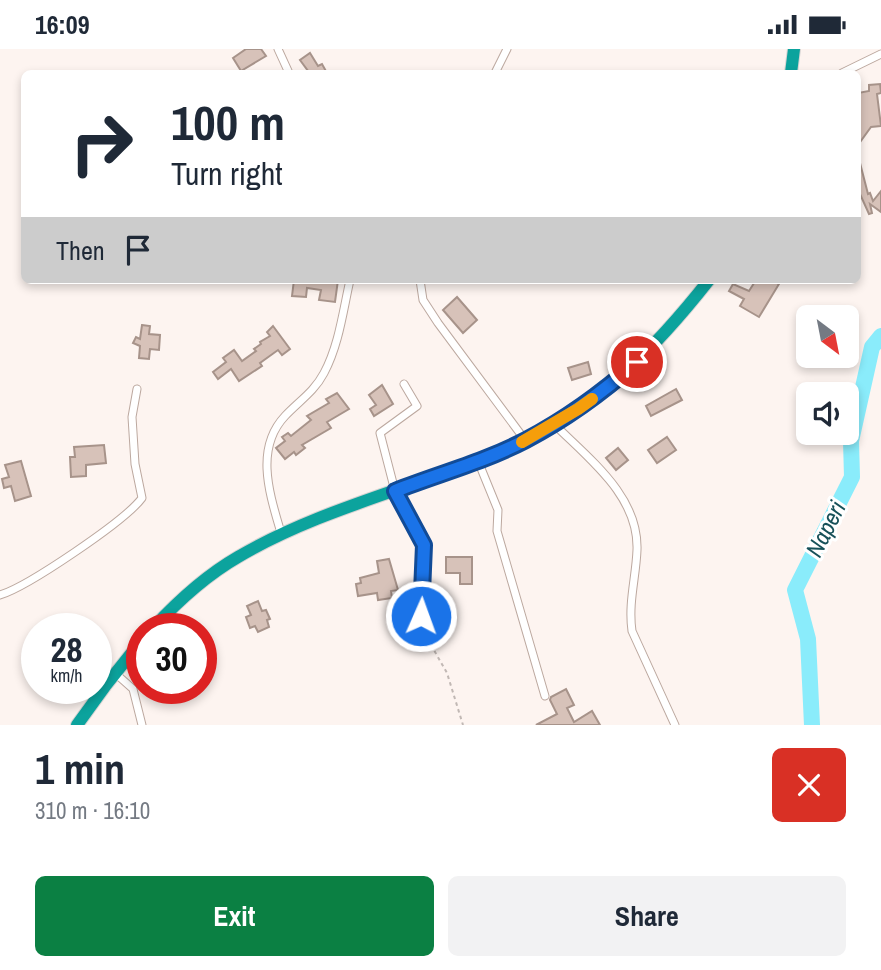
<!DOCTYPE html>
<html lang="en">
<head>
<meta charset="utf-8">
<style>
	:root { --surface:#fff; --page:#f2f2f3; --text:#1f2937; --muted:#747a83; --accent:#0b8043 }
	body { margin:0; font-family:"Archivo Narrow",sans-serif; background:var(--page); color:var(--text); height:100vh; display:flex; flex-direction:column; font-size:26px; white-space:nowrap }
	* { box-sizing:border-box; margin:0 }
	p { font-size:23px; color:var(--muted) }
	.icon { flex:none; width:38px; height:38px; fill:none; stroke:currentColor; stroke-width:2; stroke-linecap:round; stroke-linejoin:round }
	.map { position:relative; height:676px; overflow:hidden }
	.drawer { display:flex; flex-direction:column; background:var(--surface); flex:1 }
	.drawer>* { flex:none }
	.hud { position:absolute; left:21px; top:21px; width:840px; height:214px; border-radius:10px; box-shadow:0 4px 10px #0003; background:#fff; color:var(--text); overflow:hidden }
	.needle { width:46px; rotate:148deg }
	.fabs { position:absolute; left:796px; top:256px; display:grid; gap:14px }
	.fabs a { display:grid; place-items:center; width:63px; height:63px; border-radius:10px; background:var(--surface); box-shadow:0 4px 10px #0003; font-size:35px }
	.speed { position:absolute; left:21px; top:564px; display:flex; gap:14px; font-size:35px; font-weight:700; text-align:center }
	.speed>* { display:grid; place-content:center; width:91px; height:91px; border-radius:50%; background:var(--surface); box-shadow:0 4px 10px #0003; line-height:1 }
	.speed small { font-size:18px; font-weight:400 }
	.speed .limit { border:10px solid #d22; background:#fff; color:#111 }
	.pin { position:absolute; display:grid; place-items:center; width:60px; height:60px; color:#fff; margin:-30px; border:4px solid #fff; border-radius:50%; box-shadow:0 2px 7px #0007 }
	.me { position:absolute; width:77px; margin:-38px; rotate:2deg; stroke-linejoin:round; filter:drop-shadow(0 0 5px #0008) }
	.turn { display:flex; align-items:center; gap:24px; height:147px; padding:0 35px; font-size:32px }
	.turn .icon { width:91px; height:91px; stroke-width:2.5 }
	.turn b { display:block; font-size:49px; line-height:60px }
	.then { display:flex; align-items:center; height:66px; padding:0 35px; background:#0003; gap:14px; font-size:26px }
	.round { display:grid; place-items:center; flex:none; width:74px; height:74px; border-radius:10px; background:var(--page) }
	.summary { display:flex; align-items:center; justify-content:space-between; height:119px; padding:0 35px }
	h1 { font-size:42px; font-weight:700; line-height:52px }
	.button { display:flex; gap:14px; margin-top:auto; padding:14px 35px }
	.button a { flex:1; height:80px; border-radius:10px; background:var(--accent); color:#fff; font-size:28px; font-weight:700; line-height:80px; text-align:center }
	.button a+a { background:var(--page); color:var(--text) }
	.status { display:flex; justify-content:space-between; align-items:center; height:49px; padding:0 35px; background:var(--surface); direction:ltr }
	.status svg { height:19px; fill:currentColor }
	.map>svg:first-child { display:block }
	.lines { fill:none; stroke-linecap:round; stroke-linejoin:round }
	.river { stroke:#8aecfb; stroke-width:16 }
	.building { fill:#d7c2b9; stroke:#a7938a; stroke-width:2 }
	.street-casing { stroke:#bca89f; stroke-width:9 }
	.highway-casing { stroke:#d6d4d3; stroke-width:14 }
	.path { stroke:#c1b8b4; stroke-width:2; stroke-dasharray:3.5 3.5; stroke-linecap:butt }
	.street { stroke:#fff; stroke-width:7 }
	.highway { stroke:#0ca39d; stroke-width:12 }
	.route-casing { stroke:#114b97; stroke-width:18 }
	.route { stroke:#1a73e8; stroke-width:12 }
	.slow { stroke:#f59e0b; stroke-width:12 }
	.labels { text-anchor:middle; stroke-width:6; stroke-linejoin:round; paint-order:stroke }
	.water-label { font-size:24px; font-style:italic; fill:#175159; stroke:#fff }
</style>
</head>
<body>
<div class="status"><b>16:09</b><svg viewBox="0 0 49 12"><path d="M0 12V9h3v3zM5 12V6h3v6zM10 12V3h3v9zM15 12V0h3v12zM26 1h20v11H26zM47 4h2v5h-2z"/></svg></div>
<div class="map">
<svg width="881" height="676" viewBox="0 0 881 676">
	<rect width="100%" height="100%" fill="#fdf4f0"/>
	<g class="lines">
		<!-- river -->
		<polyline class="river" points="812,676 808,590 795,541 852,428 851,392 872,298 881,287"/>
	</g>
	<!-- building -->
	<g class="building">
		<polygon points="246,0 261,0 266,7 241,22 233,9"/>
		<polygon points="310,4 318,17 322,15 327,24 304,24 308,22 300,11"/>
		<polygon points="880,35 881,44 877,45 881,77 871,78 858,96 858,44 869,42 869,36"/>
		<polygon points="860,114 868,145 870,144 873,152 881,142 881,163 870,155 872,164 869,165 860,145 858,146 858,115"/>
		<polygon points="294,231 338,231 335,253 319,251 321,241 307,239 306,248 292,247"/>
		<polygon points="756,231 771,231 779,235 759,268 740,257 744,250 729,242 733,235 749,242"/>
		<polygon points="457,248 477,271 463,284 443,261"/>
		<polygon points="142,276 150,277 149,285 160,286 159,301 150,300 149,310 139,309 140,297 133,294 136,288 140,290"/>
		<polygon points="273,277 290,300 282,306 278,301 260,314 262,317 239,332 231,320 218,330 213,323 226,313 223,309 234,301 242,312 256,302 254,300 261,295 260,293 270,287 267,283"/>
		<polygon points="588,313 591,325 572,331 568,319"/>
		<polygon points="382,336 393,355 374,367 370,360 376,356 369,346"/>
		<polygon points="676,340 682,351 651,367 646,357"/>
		<polygon points="337,344 349,360 327,373 331,379 302,396 305,399 296,406 294,403 285,410 276,399 285,392 282,388 288,384 291,387 311,371 307,367 329,354 326,350"/>
		<polygon points="667,388 676,401 657,414 648,401"/>
		<polygon points="104,396 106,414 86,416 86,427 71,428 70,408 75,408 74,398"/>
		<polygon points="618,399 628,411 616,421 606,409"/>
		<polygon points="21,412 31,447 15,452 11,437 4,439 2,430 9,428 5,416"/>
		<polygon points="446,508 472,508 472,535 460,535 460,524 446,524"/>
		<polygon points="389,510 398,541 391,542 392,549 378,551 377,544 358,547 356,535 361,534 360,529 379,524 377,512"/>
		<polygon points="258,552 262,562 266,561 270,570 267,571 269,578 258,583 255,577 250,579 246,568 251,566 247,557"/>
		<polygon points="566,640 574,656 567,659 574,673 592,662 600,676 536,676 557,665 550,651 551,648"/>
	</g>
	<g class="lines">
		<defs>
			<g id="street">
				<polyline points="278,0 289,24"/>
				<polyline points="495,24 507,0"/>
				<polyline points="842,24 881,5"/>
				<polyline points="420,231 423,251 438,274 525,391"/>
				<polyline points="404,335 417,357 380,384 395,442 424,496 421,567 427,589"/>
				<path d="M554,375C589,410 639,447 637,501C636,528 628,554 632,582L675,676"/>
				<polyline points="478,412 498,461 497,482 545,647"/>
				<path d="M281,484C270,446 254,400 285,367C299,352 314,343 324,324C339,296 343,262 350,231"/>
				<path d="M0,546C27,538 125,472 142,449L135,415L132,368L137,340"/>
				<polyline points="115,624 133,640 142,676"/>
			</g>
			<g id="highway">
				<polyline points="791,24 794,0"/>
				<path d="M153,579C178,552 205,527 238,508C326,456 430,436 523,392C600,356 657,297 709,231"/>
				<polyline points="77,676 106,636 142,591"/>
			</g>
		</defs>
		<!-- street casing -->
		<use href="#street" class="street-casing"/>
		<!-- highway casing -->
		<use href="#highway" class="highway-casing"/>
		<!-- path -->
		<polyline class="path" points="431,596 447,624 463,676"/>
		<!-- street -->
		<use href="#street" class="street"/>
		<!-- highway -->
		<use href="#highway" class="highway"/>
	</g>
	<g class="lines">
		<defs>
			<path id="route" d="M421,567L424,496L395,442C438,425 484,413 526,391C566,370 603,343 637,313"/>
		</defs>
		<!-- route casing -->
		<use href="#route" class="route-casing"/>
		<!-- route -->
		<use href="#route" class="route"/>
		<!-- slow -->
		<polyline class="slow" points="522,393 578,360 592,350"/>
	</g>
	<g class="labels">
		<!-- water labels -->
		<g class="water-label">
			<text transform="translate(826 480) rotate(-63)" y="8">Naperi</text>
		</g>
	</g>
</svg>
<div class="fabs">
<a><svg class="needle" viewBox="-14 -14 28 28"><path d="M0-13l5 13h-10z" fill="#e53935"/><path d="M0 13l5-13h-10z" fill="#747a83"/></svg></a>
<a><svg class="icon" aria-label="sound" viewBox="0 0 24 24"><path d="M4 9h4l5-4v14l-5-4H4zM17 9q2 3 0 6"/></svg></a>
</div>
<div class="speed"><div>28<small>km/h</small></div><div class="limit">30</div></div>
<div class="pin" style="left:637px;top:313px;background:#d93025"><svg class="icon" aria-label="arrive" viewBox="0 0 24 24"><path d="M6 21V4h12l-3 4 3 4H6"/></svg></div>
<svg class="me" style="left:421px;top:567px" viewBox="-20 -20 40 40"><circle r="17" fill="#1a73e8" stroke="#fff" stroke-width="3"/><path d="M0-11L8 9 0 5-8 9z" fill="#fff"/></svg>
<div class="hud">
<div class="turn"><svg class="icon" aria-label="right" viewBox="0 0 24 24"><path d="M7 20v-9h11M14 6l5 5-5 5"/></svg><div><b>100 m</b>Turn right</div></div>
<div class="then">Then<svg class="icon" aria-label="arrive" viewBox="0 0 24 24"><path d="M6 21V4h12l-3 4 3 4H6"/></svg></div>
</div>
</div>
<section class="drawer">
<div class="summary"><div><h1>1 min</h1><p>310 m · 16:10</p></div><a class="round" style="background:#d93025;color:#fff"><svg class="icon" aria-label="close" viewBox="0 0 24 24"><path d="M6 6l12 12M18 6L6 18"/></svg></a></div>
<div class="button"><a>Exit</a><a>Share</a></div>
</section>
</body>
</html>
